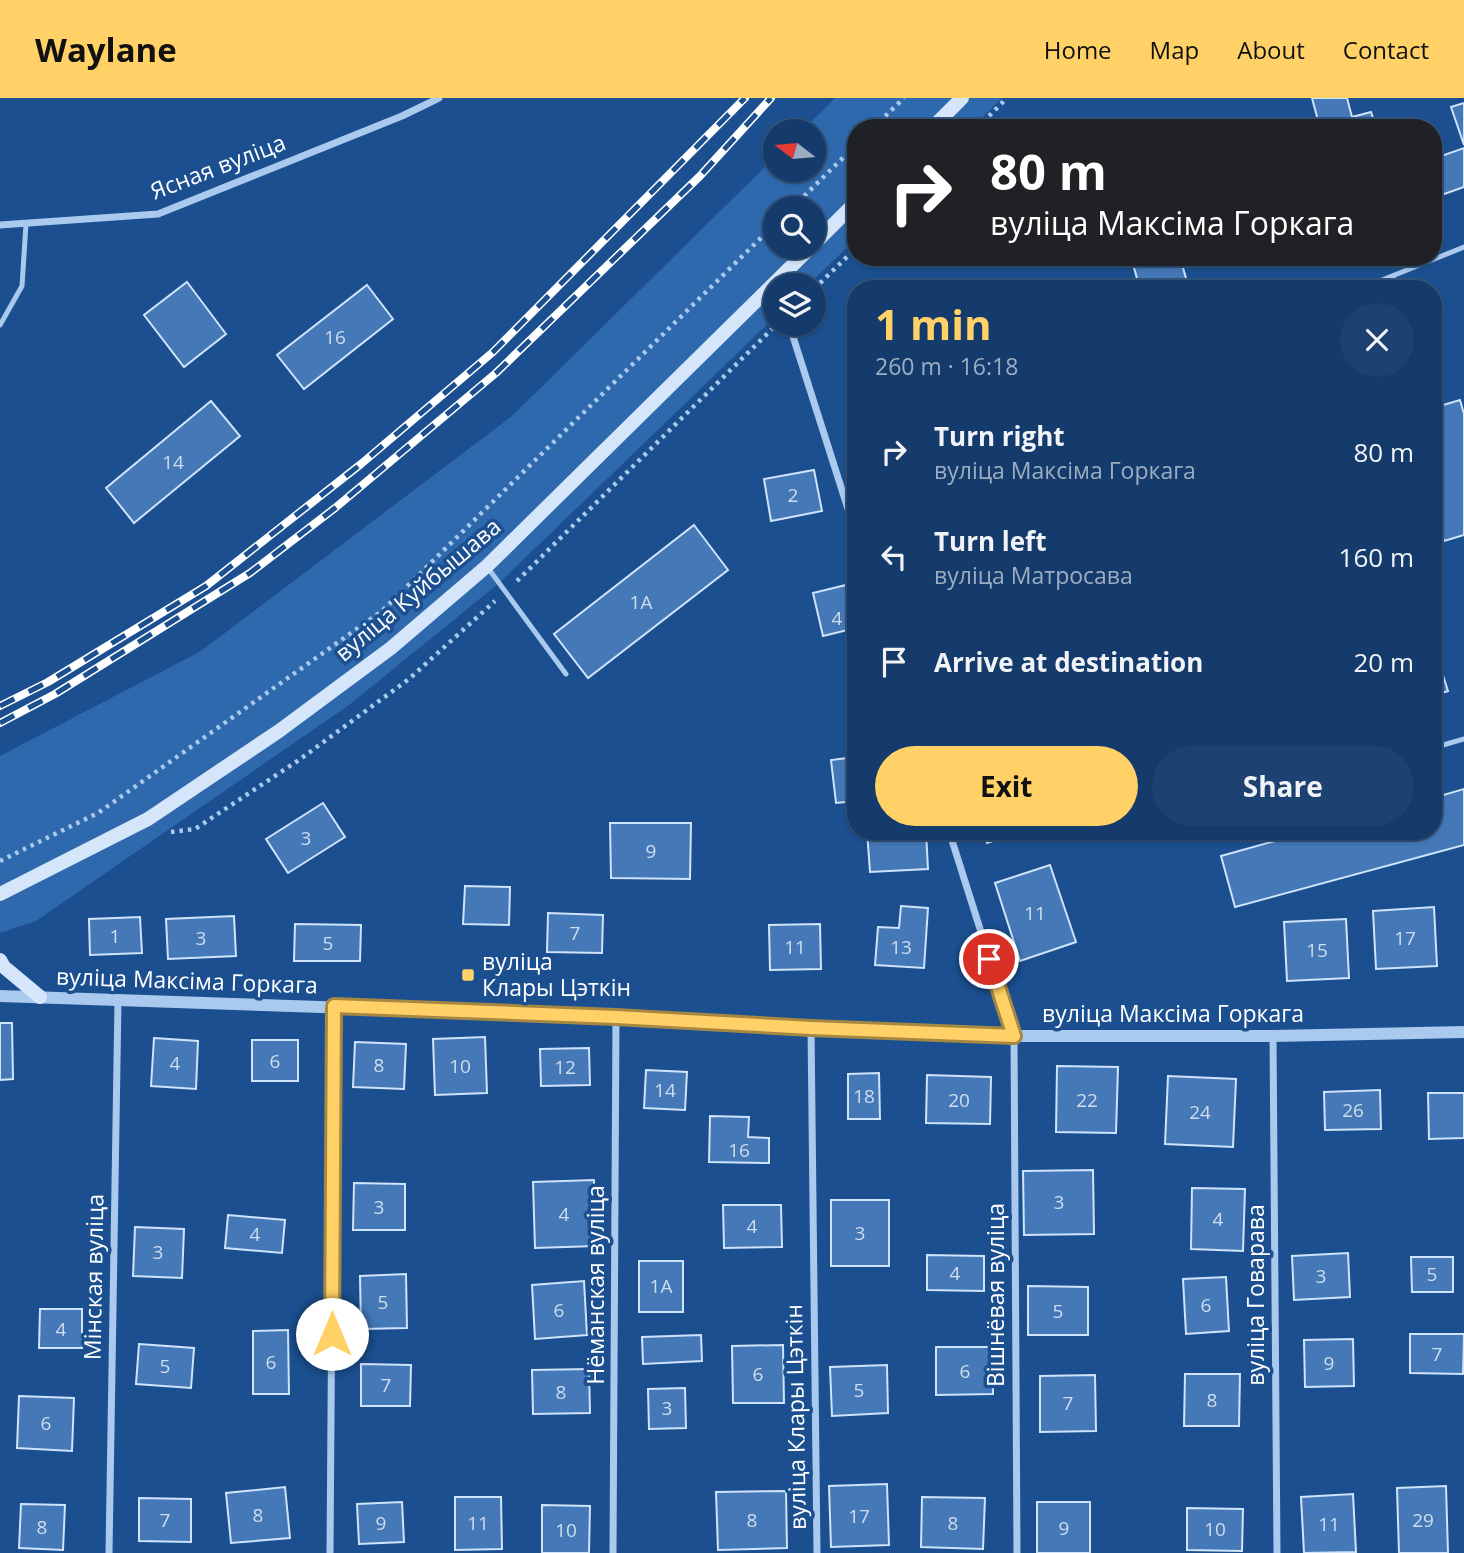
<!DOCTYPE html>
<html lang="en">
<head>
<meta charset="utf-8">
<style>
	:root { --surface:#143b6b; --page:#1d4271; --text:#f1f3f6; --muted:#9dadc1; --line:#33557e; --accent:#ffd166 }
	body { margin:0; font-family:"Open Sans",sans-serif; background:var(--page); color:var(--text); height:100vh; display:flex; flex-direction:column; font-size:26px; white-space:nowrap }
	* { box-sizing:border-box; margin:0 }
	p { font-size:23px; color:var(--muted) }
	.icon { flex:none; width:38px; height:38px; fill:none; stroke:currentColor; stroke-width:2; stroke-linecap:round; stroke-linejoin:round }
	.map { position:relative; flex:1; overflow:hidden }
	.panel { position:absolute; left:847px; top:182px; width:595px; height:560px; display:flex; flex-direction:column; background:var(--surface); border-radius:28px; box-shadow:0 2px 5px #0004,0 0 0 2px var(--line) }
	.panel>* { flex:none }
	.top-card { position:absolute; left:847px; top:21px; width:595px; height:147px; border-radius:28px; box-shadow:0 2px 5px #0004,0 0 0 2px var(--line); background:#202124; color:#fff; overflow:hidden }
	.needle { width:46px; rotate:286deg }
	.controls { position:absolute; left:763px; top:21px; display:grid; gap:14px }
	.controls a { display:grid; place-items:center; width:63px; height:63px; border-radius:50%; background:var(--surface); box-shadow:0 2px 5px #0004,0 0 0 2px var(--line); font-size:35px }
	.pin { position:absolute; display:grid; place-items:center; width:60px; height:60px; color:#fff; margin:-30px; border:4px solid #fff; border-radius:50%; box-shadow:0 2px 7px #0007 }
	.me { position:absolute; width:77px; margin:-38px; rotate:0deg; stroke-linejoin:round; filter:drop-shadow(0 0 5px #0008) }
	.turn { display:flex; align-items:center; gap:24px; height:147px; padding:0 28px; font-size:32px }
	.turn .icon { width:91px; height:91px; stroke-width:2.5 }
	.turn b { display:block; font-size:49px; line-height:60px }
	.round { display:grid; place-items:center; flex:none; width:74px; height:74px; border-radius:37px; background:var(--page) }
	.head { display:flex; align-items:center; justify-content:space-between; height:119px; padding:0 28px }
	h1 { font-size:42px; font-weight:700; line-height:52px; color:var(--accent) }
	.action { display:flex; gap:14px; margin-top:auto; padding:14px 28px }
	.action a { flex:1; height:80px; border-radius:42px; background:var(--accent); color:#111; font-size:28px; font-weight:700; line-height:80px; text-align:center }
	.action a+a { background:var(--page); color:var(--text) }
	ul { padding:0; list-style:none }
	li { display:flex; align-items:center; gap:21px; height:105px; padding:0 28px }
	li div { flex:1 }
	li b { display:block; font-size:26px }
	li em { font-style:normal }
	header { display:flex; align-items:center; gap:42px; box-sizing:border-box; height:98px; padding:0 35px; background:var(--accent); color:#111 }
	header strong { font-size:33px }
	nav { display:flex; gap:38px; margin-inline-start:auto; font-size:24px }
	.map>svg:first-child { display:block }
	.green { fill:#2e69ad; fill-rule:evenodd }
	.building { fill:#4478b7; stroke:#cfe3fa; stroke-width:2 }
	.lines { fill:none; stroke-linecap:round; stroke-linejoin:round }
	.path { stroke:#a9c9ee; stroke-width:4.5; stroke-dasharray:3.5 5; stroke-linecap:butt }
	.service { stroke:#a9c9ee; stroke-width:5 }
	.minor { stroke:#a9c9ee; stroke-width:7 }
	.tertiary { stroke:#a9c9ee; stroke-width:12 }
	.secondary { stroke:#d6e6fa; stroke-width:14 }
	.rail-casing { stroke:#fff; stroke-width:8 }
	.rail { stroke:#1b4f8f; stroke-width:5; stroke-dasharray:16; stroke-linecap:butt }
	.route-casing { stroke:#a68842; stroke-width:18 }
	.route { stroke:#ffd166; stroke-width:12 }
	.poi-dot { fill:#ffd166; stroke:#1b4f8f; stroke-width:2.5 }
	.labels { text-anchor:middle; stroke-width:7; stroke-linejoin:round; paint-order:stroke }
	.number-label { font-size:19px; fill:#d0dded }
	.street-label { font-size:23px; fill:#fff; stroke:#1b4f8f }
	.poi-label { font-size:23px; fill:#fff; stroke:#1b4f8f; text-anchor:start }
</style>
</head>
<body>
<header>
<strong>Waylane</strong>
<nav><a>Home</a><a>Map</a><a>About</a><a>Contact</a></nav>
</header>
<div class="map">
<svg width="1464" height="1455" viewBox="0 0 1464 1455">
	<rect width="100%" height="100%" fill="#1b4f8f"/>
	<!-- green -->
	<path class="green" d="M835,0H1002L971,30H856V141L808,187H775V219L498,486L349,607L36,823L0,835V658L201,553L512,318L775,59V72H814V33H802ZM775,110H814V149H775Z"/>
	<!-- building -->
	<g class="building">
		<polygon points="1312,0 1347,0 1352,19 1371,14 1376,30 1320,30"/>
		<polygon points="1464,5 1464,47 1451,9"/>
		<polygon points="1464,50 1464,89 1433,100 1433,61"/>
		<polygon points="1131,159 1180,159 1189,191 1140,191"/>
		<polygon points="1090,183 1093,191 1067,191"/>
		<polygon points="187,184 226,236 184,269 144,217"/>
		<polygon points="367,187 393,221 304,291 277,257"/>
		<polygon points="1460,302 1464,316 1464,437 1444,443 1433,408 1433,310"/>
		<polygon points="211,303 240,338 134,425 106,390"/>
		<polygon points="814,372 822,413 771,423 764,381"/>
		<polygon points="694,427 728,472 588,580 554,536"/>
		<polygon points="850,486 856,510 856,530 823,538 813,495"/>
		<polygon points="1439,565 1448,593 1433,598 1433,567"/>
		<polygon points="856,659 856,703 836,705 831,662"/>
		<polygon points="1464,691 1464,747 1235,809 1221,758 1311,733 1433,733 1433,700"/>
		<polygon points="323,705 345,739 288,775 266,741"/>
		<polygon points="610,725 691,725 690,781 611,780"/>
		<polygon points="867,733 926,733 928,771 870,774"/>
		<polygon points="983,733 1021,733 1021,734 987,745"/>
		<polygon points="1050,767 1076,844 1020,863 995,785"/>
		<polygon points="465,788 510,789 509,827 463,826"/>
		<polygon points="901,808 928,810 924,870 875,867 878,829 899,830"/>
		<polygon points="1434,809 1437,868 1376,871 1373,813"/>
		<polygon points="548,815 603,817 602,855 547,854"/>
		<polygon points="234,818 236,858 168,861 166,821"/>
		<polygon points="140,819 142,855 90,857 89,821"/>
		<polygon points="1346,821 1349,880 1287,883 1284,824"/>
		<polygon points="295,826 361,827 360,863 294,863"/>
		<polygon points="820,826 821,871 770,872 769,827"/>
		<polygon points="0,925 12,925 13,981 0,982"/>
		<polygon points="485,939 487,995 435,997 433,941"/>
		<polygon points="154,940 198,943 196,991 151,988"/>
		<rect x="252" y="942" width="46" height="41"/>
		<polygon points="355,944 406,946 404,991 353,989"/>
		<polygon points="589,950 590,987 541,988 540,951"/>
		<polygon points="1057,968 1118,969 1116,1035 1056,1034"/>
		<polygon points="646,972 687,974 685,1012 644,1010"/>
		<polygon points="879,975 880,1021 848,1021 848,976"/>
		<polygon points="927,977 991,979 990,1026 926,1025"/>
		<polygon points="1168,978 1236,981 1233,1049 1165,1046"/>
		<polygon points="1380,992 1381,1031 1325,1032 1324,994"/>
		<polygon points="1428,995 1464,995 1464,1040 1429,1041"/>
		<polygon points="710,1018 749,1019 748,1039 769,1040 769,1065 709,1064"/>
		<polygon points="1093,1072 1094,1136 1024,1137 1023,1073"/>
		<polygon points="594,1082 596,1148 535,1150 533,1084"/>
		<polygon points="354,1085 405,1086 405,1132 353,1132"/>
		<polygon points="1192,1090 1245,1091 1243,1153 1191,1151"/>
		<rect x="831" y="1102" width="58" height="66"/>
		<polygon points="723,1107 781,1107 782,1149 724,1150"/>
		<polygon points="228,1117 285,1122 282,1155 225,1150"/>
		<polygon points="135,1129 184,1131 182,1180 133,1178"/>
		<polygon points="1348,1155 1350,1199 1294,1202 1292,1158"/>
		<polygon points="927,1157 984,1158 984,1193 927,1192"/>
		<polygon points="1411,1159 1453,1159 1453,1194 1412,1194"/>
		<rect x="639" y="1163" width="44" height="51"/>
		<polygon points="406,1176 407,1230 361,1231 360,1178"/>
		<polygon points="1226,1179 1229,1233 1186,1236 1183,1181"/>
		<polygon points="584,1183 587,1237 535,1241 532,1187"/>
		<polygon points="1028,1188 1088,1189 1088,1237 1028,1237"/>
		<polygon points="40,1211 82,1211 82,1250 39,1250"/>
		<polygon points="288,1232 289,1296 253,1296 253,1233"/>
		<polygon points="1410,1236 1464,1236 1463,1276 1410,1275"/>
		<polygon points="701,1237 702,1263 643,1266 642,1239"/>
		<polygon points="1353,1241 1354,1288 1305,1289 1304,1242"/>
		<polygon points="139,1246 194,1250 191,1290 136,1286"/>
		<polygon points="783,1247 784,1305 733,1305 732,1248"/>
		<polygon points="936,1249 993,1249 993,1296 936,1297"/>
		<polygon points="361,1266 411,1267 410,1308 361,1308"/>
		<polygon points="887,1267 888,1315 832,1318 830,1269"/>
		<polygon points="589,1271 590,1315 533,1316 532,1272"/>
		<polygon points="1185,1276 1240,1276 1239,1328 1184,1328"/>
		<polygon points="1095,1277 1096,1333 1040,1334 1040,1278"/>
		<polygon points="685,1290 686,1330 649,1331 648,1291"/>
		<polygon points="19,1298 74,1300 72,1353 17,1350"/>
		<polygon points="887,1386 889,1447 831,1449 829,1388"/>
		<polygon points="1446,1388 1448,1455 1399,1455 1397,1390"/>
		<polygon points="285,1389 290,1440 231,1445 226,1395"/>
		<polygon points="786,1393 787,1450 718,1452 716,1394"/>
		<polygon points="1353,1396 1356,1454 1304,1455 1301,1399"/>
		<polygon points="455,1399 501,1399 502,1451 455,1452"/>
		<polygon points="922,1399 985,1400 983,1451 921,1449"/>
		<polygon points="139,1400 191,1401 191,1444 139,1443"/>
		<polygon points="402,1404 404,1444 359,1446 357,1406"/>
		<rect x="1037" y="1404" width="53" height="51"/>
		<polygon points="21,1406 65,1407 63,1452 19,1450"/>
		<polygon points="542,1407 590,1408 589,1455 542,1455"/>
		<polygon points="1187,1410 1243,1411 1242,1453 1187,1452"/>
	</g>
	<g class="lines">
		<!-- path -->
		<g class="path">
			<polyline points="873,30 904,0"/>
			<polyline points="977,30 1007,0"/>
			<polyline points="792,110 856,47"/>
			<polyline points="814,191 856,150"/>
			<polyline points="517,483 772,231"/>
			<polyline points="171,734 195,731 299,662 409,581 495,503"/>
			<polyline points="0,763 98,715 382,513 775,126"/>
		</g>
		<!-- service -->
		<g class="service">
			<polyline points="1393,179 1397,191"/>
			<polyline points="1360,191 1464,149"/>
			<polyline points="0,227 22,188 26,126"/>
			<polyline points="488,470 566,576"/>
			<polyline points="1433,650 1464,641"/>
		</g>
		<!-- minor -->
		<g class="minor">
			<polyline points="0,127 158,116 402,18 439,0"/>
			<polyline points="789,226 856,436"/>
			<polyline points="949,733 1014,938 1017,1455"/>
			<polyline points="811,930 817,1455"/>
			<polyline points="1273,938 1277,1455"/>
			<polyline points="109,1455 118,903"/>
			<polyline points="330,1455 334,909"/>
			<polyline points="613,1455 616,919"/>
		</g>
		<!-- tertiary -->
		<polyline class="tertiary" points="0,898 616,919 811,930 1014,938 1273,938 1464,934"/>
		<!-- secondary -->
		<g class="secondary">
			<polyline points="932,30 962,0"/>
			<polyline points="814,146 856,104"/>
			<polyline points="0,796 148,721 279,633 391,550 487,468 811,149"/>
			<polyline points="0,862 4,869 40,899"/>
		</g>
		<defs>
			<g id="rail">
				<polyline points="0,608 48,584 206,488 361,366 493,254 745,0"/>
				<polyline points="0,625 55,596 250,475 335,410 496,275 700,78 771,0"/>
			</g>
		</defs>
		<!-- rail casing -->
		<use href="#rail" class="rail-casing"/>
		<!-- rail -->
		<use href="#rail" class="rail"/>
	</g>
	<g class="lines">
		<defs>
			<polyline id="route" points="332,1236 334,908 616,919 811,930 1014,938 989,861"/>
		</defs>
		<!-- route casing -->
		<use href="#route" class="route-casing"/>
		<!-- route -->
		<use href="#route" class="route"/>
	</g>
	<!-- markers -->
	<rect class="poi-dot" x="461" y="870" width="14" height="14" rx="3.5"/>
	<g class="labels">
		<!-- number labels -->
		<g class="number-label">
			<text x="335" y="246">16</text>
			<text x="173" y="371">14</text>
			<text x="793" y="404">2</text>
			<text x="641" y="511">1А</text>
			<text x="837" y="527">4</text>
			<text x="306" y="747">3</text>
			<text x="651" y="760">9</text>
			<text x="1035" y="822">11</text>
			<text x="575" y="842">7</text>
			<text x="115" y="845">1</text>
			<text x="201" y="847">3</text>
			<text x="1405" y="847">17</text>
			<text x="328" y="852">5</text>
			<text x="795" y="856">11</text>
			<text x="901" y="856">13</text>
			<text x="1317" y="859">15</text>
			<text x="275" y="970">6</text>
			<text x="175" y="972">4</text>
			<text x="379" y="974">8</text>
			<text x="460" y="975">10</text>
			<text x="565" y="976">12</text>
			<text x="665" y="999">14</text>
			<text x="864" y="1005">18</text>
			<text x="959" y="1009">20</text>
			<text x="1087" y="1009">22</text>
			<text x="1353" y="1019">26</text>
			<text x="1200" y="1021">24</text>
			<text x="739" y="1059">16</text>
			<text x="1059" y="1111">3</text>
			<text x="379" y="1116">3</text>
			<text x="564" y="1123">4</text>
			<text x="1218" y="1128">4</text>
			<text x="752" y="1135">4</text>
			<text x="860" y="1142">3</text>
			<text x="255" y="1143">4</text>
			<text x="158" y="1161">3</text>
			<text x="955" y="1182">4</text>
			<text x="1432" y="1183">5</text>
			<text x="1321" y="1185">3</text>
			<text x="661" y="1195">1А</text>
			<text x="383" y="1211">5</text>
			<text x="1206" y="1214">6</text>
			<text x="559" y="1219">6</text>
			<text x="1058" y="1220">5</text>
			<text x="61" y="1238">4</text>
			<text x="1437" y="1263">7</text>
			<text x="271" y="1271">6</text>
			<text x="1329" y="1272">9</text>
			<text x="165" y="1275">5</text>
			<text x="965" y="1280">6</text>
			<text x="758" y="1283">6</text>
			<text x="386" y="1294">7</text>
			<text x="859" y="1299">5</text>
			<text x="561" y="1301">8</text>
			<text x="1212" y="1309">8</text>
			<text x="1068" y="1312">7</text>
			<text x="667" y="1317">3</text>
			<text x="46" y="1332">6</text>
			<text x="258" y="1424">8</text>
			<text x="859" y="1425">17</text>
			<text x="165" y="1429">7</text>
			<text x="752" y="1429">8</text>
			<text x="1423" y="1429">29</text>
			<text x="381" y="1432">9</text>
			<text x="478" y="1432">11</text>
			<text x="953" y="1432">8</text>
			<text x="1329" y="1433">11</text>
			<text x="42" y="1436">8</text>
			<text x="1064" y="1437">9</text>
			<text x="1215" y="1438">10</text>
			<text x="566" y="1439">10</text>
		</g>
		<!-- street labels -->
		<g class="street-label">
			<text transform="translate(218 69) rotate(-21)" y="8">Ясная вуліца</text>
			<text transform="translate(418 492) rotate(-40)" y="8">вуліца Куйбышава</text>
			<text transform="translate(187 883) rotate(2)" y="8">вуліца Максіма Горкага</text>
			<text x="1173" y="924">вуліца Максіма Горкага</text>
			<text transform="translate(94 1179) rotate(-89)" y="8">Мінская вуліца</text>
			<text transform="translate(596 1187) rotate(-90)" y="8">Нёманская вуліца</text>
			<text transform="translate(996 1197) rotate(-90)" y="8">Вішнёвая вуліца</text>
			<text transform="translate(1256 1197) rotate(-90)" y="8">вуліца Говарава</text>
			<text transform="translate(796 1319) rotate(-91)" y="8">вуліца Клары Цэткін</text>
		</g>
		<!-- poi labels -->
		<g class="poi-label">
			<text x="482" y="872">вуліца<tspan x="482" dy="26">Клары Цэткін</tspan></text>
		</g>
	</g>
</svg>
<div class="controls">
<a><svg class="needle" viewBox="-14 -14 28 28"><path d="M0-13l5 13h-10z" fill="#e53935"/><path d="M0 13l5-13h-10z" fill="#9dadc1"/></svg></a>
<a><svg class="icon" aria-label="search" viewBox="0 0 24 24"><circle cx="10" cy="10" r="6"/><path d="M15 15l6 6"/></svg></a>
<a><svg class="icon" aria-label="layers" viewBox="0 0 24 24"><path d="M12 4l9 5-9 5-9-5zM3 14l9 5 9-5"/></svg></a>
</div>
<div class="pin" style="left:989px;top:861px;background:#d93025"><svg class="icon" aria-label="arrive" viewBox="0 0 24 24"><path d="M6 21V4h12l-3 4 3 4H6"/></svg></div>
<svg class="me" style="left:332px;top:1236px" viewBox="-20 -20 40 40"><circle r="19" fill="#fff"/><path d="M0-13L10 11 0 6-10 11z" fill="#ffd166"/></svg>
<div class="top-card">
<div class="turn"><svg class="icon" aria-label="right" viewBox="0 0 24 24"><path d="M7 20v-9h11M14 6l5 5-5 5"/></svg><div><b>80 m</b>вуліца Максіма Горкага</div></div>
</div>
<section class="panel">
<div class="head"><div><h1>1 min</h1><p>260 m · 16:18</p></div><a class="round"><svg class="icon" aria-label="close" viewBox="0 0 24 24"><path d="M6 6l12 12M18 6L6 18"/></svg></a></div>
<ul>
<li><svg class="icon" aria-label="right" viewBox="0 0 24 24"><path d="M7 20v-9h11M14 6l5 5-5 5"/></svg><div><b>Turn right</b><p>вуліца Максіма Горкага</p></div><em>80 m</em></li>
<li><svg class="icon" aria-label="left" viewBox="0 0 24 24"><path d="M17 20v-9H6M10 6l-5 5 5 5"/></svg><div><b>Turn left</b><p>вуліца Матросава</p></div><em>160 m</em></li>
<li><svg class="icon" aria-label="arrive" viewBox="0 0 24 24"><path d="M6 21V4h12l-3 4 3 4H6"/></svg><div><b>Arrive at destination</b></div><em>20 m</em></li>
</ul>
<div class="action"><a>Exit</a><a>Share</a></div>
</section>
</div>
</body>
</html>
